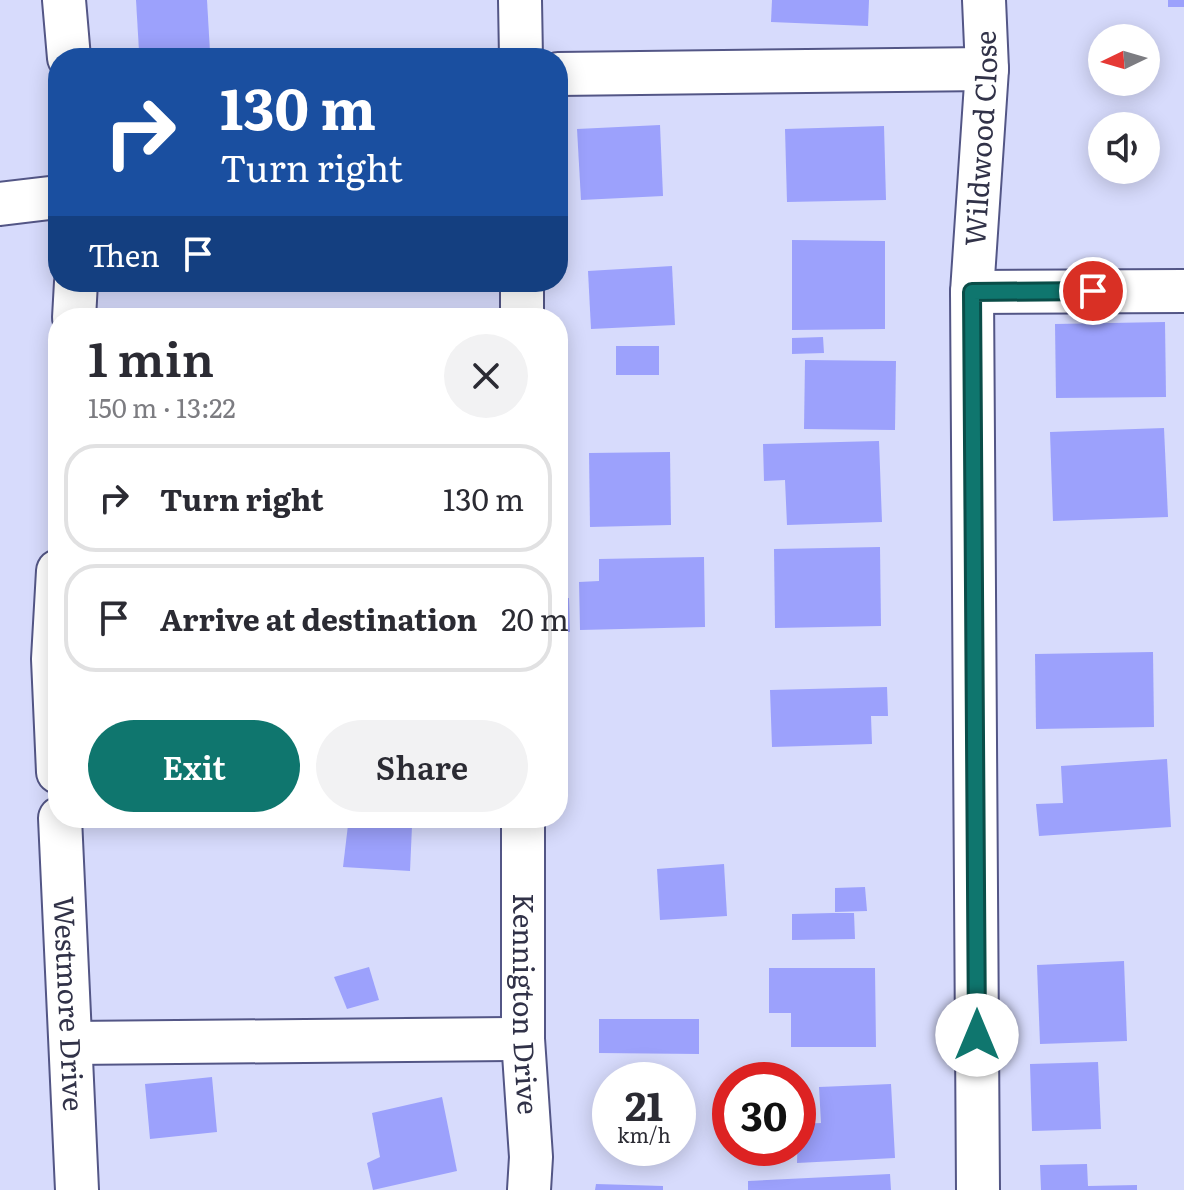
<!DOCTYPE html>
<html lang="en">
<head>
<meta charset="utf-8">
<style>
	:root { --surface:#fff; --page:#f2f2f3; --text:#2b2b33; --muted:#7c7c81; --line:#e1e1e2; --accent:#0f766e }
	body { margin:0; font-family:Literata,serif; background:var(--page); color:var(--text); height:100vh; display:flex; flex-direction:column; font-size:30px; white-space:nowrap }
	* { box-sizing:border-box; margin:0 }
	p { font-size:26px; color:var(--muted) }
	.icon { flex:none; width:44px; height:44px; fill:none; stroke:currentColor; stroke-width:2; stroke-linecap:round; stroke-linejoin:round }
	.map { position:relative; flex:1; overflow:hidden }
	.details { position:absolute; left:48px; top:308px; width:520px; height:520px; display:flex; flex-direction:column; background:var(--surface); border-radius:32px; box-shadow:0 4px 20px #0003 }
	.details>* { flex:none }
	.banner { position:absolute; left:48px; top:48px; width:520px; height:244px; border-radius:32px; box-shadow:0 4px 20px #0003; background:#1a4fa0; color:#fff; overflow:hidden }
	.needle { width:52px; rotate:265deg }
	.fabs { position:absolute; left:1088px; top:24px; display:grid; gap:16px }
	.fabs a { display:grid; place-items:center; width:72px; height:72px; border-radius:50%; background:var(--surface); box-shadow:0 4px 20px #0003; font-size:40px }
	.speed { position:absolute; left:592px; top:1062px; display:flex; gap:16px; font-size:40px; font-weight:700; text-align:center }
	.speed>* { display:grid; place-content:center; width:104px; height:104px; border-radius:50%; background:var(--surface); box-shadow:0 4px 20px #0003; line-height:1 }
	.speed small { font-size:20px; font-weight:400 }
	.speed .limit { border:12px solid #d22; background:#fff; color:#111 }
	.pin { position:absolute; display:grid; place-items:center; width:68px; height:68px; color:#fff; margin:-34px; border:4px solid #fff; border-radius:50%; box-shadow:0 2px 8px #0007 }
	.me { position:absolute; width:88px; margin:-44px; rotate:0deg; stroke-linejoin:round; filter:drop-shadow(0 0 6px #0008) }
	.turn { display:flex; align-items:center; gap:28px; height:168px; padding:0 40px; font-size:36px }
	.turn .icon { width:104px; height:104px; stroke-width:2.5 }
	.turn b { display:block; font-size:56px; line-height:68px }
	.then { display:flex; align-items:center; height:76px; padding:0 40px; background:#0003; gap:16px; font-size:30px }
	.round { display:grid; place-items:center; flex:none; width:84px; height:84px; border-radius:42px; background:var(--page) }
	.overview { display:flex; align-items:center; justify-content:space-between; height:136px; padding:0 40px }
	h1 { font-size:48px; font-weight:600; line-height:60px }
	.primary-button { display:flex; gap:16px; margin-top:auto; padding:16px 40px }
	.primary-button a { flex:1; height:92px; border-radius:48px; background:var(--accent); color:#fff; font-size:32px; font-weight:600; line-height:92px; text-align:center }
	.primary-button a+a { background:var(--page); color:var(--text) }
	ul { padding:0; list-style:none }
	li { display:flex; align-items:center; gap:24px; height:108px; margin:0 16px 12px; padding:0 24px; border:4px solid var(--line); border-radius:32px }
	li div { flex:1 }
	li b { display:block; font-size:30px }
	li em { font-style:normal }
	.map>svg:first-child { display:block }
	.building { fill:#9ca1fc }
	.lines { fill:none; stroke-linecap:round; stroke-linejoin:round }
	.street-casing { stroke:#535686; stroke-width:46 }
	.street { stroke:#fff; stroke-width:42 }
	.route-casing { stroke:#0a4d48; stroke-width:20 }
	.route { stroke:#0f766e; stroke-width:14 }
	.labels { text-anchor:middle; stroke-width:6; stroke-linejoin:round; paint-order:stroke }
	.street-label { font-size:28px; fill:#313248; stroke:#fefefe }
</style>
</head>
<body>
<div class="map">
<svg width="1184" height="1190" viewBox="0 0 1184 1190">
	<rect width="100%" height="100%" fill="#d7dbfc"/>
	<!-- building -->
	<g class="building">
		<polygon points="136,0 207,0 210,52 139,51"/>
		<polygon points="772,0 869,0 868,26 771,22"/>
		<rect x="1168" y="0" width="16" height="7"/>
		<polygon points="660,125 663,196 581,200 577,129"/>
		<polygon points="884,126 886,200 787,202 785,129"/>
		<polygon points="792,240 885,241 885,329 792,330"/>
		<polygon points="672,266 675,325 591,329 588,271"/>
		<polygon points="313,282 440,282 440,286 313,288"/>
		<polygon points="1165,322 1166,397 1056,398 1055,324"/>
		<polygon points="823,337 824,353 792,354 792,338"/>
		<rect x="616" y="346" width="43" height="29"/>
		<polygon points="805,360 896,361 895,430 804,429"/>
		<polygon points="1164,428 1168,517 1053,521 1050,432"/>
		<polygon points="879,441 882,522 787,525 785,480 764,481 763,444"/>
		<polygon points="670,452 671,525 590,527 589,453"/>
		<polygon points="880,547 881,626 775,628 774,549"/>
		<polygon points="704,557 705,627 580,630 579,582 599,581 599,559"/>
		<polygon points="558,598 569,598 570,632 558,632"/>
		<polygon points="1153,652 1154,727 1036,729 1035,654"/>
		<polygon points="887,687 888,716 871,716 872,744 772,747 770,690"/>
		<polygon points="1167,759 1171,827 1039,836 1036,804 1063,803 1061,766"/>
		<polygon points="348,825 412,826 410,871 343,867"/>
		<polygon points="724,864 727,916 660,920 657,869"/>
		<polygon points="865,887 867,911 835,912 835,888"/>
		<polygon points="833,913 854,913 855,939 792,940 792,914"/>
		<polygon points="1124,961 1127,1041 1040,1044 1037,965"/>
		<polygon points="369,967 379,1000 347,1009 334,977"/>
		<polygon points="769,968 875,968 876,1047 791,1047 791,1013 769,1013"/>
		<polygon points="599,1019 699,1019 699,1054 599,1053"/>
		<polygon points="1098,1062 1101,1129 1032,1131 1030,1064"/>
		<polygon points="212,1077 217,1132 150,1139 145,1084"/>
		<polygon points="891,1084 895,1158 797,1163 798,1124 821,1123 819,1087"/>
		<polygon points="442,1097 457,1171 373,1190 367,1163 380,1157 372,1113"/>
		<polygon points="1087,1164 1088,1186 1137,1185 1137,1190 1041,1190 1040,1165"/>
		<polygon points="890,1174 891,1190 748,1190 748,1181"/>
		<polygon points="596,1184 663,1186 663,1190 595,1190"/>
	</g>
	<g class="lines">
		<defs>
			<g id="street">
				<polyline points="64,0 69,58"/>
				<polyline points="520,0 521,58"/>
				<polyline points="558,74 987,69"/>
				<polyline points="0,204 58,197"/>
				<polyline points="522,282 522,318"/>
				<polyline points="972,292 1184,291"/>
				<polyline points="74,318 76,282"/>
				<polyline points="58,571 53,659 58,772"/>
				<path id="s1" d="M60,818L77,1190"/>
				<path id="s2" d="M523,818V1039L531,1157L529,1190"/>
				<polyline points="71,1043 523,1039"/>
				<path id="s3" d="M978,1190L972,292L987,69L984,0"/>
			</g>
		</defs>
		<!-- street casing -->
		<use href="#street" class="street-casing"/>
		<!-- street -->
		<use href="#street" class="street"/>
	</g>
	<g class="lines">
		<defs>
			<polyline id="route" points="977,1035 972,292 1093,291"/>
		</defs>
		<!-- route casing -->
		<use href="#route" class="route-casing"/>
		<!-- route -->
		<use href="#route" class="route"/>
	</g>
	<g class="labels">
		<!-- street labels -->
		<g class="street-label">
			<text dy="10" stroke="none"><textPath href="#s3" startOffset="1052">Wildwood Close</textPath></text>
			<text dy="10" stroke="none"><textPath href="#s1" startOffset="186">Westmore Drive</textPath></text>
			<text dy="10" stroke="none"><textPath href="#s2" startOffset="186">Kennigton Drive</textPath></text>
		</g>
	</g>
</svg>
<div class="fabs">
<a><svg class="needle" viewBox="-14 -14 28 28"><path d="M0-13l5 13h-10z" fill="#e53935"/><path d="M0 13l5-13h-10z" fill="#7c7c81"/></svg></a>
<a><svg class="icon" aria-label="sound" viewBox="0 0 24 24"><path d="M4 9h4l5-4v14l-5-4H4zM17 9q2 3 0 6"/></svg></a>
</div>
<div class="speed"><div>21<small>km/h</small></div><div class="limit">30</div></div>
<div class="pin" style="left:1093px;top:291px;background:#d93025"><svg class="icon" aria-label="arrive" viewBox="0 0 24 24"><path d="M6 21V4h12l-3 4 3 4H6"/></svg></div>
<svg class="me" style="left:977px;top:1035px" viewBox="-20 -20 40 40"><circle r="19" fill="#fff"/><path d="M0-13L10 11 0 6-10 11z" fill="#0f766e"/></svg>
<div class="banner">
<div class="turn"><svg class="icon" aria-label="right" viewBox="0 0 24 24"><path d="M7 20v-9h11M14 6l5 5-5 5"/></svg><div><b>130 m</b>Turn right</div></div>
<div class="then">Then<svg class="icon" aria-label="arrive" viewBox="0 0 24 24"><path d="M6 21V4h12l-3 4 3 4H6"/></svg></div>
</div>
<section class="details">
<div class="overview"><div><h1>1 min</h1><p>150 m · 13:22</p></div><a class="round"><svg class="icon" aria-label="close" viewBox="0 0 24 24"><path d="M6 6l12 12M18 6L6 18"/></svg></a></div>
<ul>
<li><svg class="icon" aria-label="right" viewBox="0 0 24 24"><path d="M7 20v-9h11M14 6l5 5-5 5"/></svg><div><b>Turn right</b></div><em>130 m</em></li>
<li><svg class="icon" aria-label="arrive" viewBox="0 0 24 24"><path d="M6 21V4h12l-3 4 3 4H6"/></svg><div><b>Arrive at destination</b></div><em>20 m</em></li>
</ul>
<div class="primary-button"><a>Exit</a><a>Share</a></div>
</section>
</div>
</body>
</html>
